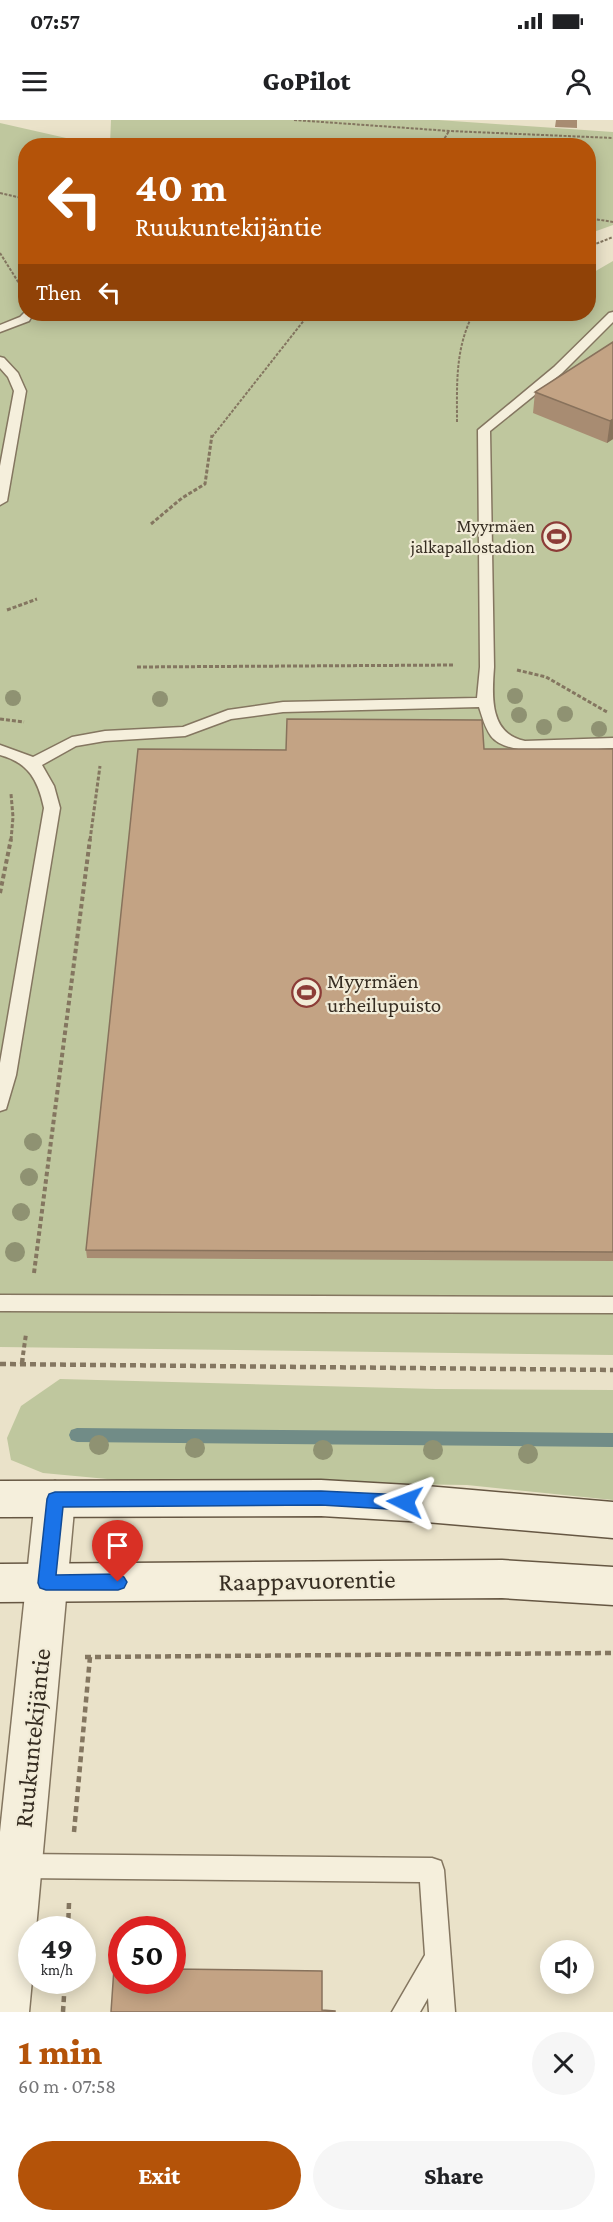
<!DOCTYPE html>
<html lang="en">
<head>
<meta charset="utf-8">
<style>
	:root { --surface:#fff; --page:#f6f6f6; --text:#202124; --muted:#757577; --accent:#b45309 }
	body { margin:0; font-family:"Crimson Pro",serif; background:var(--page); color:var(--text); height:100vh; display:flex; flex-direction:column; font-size:22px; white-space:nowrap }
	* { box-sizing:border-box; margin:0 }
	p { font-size:20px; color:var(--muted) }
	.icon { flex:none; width:33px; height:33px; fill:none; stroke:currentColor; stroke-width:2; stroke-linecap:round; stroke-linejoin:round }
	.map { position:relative; height:1892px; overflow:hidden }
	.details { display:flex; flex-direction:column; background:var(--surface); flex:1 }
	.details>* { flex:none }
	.top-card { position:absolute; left:18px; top:18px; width:578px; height:183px; border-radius:24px; box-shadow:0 3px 15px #0003; background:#b45309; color:#fff; overflow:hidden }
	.fabs { position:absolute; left:540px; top:1820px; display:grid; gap:12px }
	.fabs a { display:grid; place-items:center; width:54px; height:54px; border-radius:50%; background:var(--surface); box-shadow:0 3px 15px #0003; font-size:30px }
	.speed { position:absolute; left:18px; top:1796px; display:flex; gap:12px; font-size:30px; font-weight:700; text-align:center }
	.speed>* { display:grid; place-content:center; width:78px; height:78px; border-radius:50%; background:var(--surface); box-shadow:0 3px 15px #0003; line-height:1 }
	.speed small { font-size:15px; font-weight:400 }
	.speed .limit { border:9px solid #d22; background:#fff; color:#111 }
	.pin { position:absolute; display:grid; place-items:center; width:51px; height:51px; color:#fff; margin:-62px -26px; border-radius:50% 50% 50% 0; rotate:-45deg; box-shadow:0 0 6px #0007 }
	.pin .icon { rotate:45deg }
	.me { position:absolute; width:66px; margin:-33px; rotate:273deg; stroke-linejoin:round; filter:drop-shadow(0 0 4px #0008) }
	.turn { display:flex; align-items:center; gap:21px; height:126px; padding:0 18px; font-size:27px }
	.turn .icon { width:78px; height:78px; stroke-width:2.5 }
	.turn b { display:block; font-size:42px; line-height:51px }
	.then { display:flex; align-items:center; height:57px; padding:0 18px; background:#0003; gap:12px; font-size:22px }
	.round { display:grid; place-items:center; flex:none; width:63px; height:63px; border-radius:32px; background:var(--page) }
	.headline { display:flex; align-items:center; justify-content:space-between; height:102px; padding:0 18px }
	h1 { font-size:36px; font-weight:800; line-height:45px; color:var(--accent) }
	.cta { display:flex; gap:12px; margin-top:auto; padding:12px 18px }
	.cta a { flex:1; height:69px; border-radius:36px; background:var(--accent); color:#fff; font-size:24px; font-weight:800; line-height:69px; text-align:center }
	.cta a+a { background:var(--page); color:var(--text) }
	.status { display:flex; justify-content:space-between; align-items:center; height:42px; padding:0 30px; background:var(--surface); direction:ltr }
	.status svg { height:16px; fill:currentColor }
	header { display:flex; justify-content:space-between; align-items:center; height:78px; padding:0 18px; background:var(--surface); font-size:27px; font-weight:800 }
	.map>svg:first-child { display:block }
	.green { fill:#bfc79e }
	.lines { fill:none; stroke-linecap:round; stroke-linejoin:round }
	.stream { fill:#718c87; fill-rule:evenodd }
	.service-casing { stroke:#847660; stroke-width:3 }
	.minor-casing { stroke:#847660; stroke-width:3 }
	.secondary-casing { stroke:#665743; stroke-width:3 }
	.path-far3 { stroke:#847660; stroke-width:2; stroke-dasharray:3 1.5; stroke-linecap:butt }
	.path-far2 { stroke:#847660; stroke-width:3; stroke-dasharray:4 2; stroke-linecap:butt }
	.path-far1 { stroke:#847660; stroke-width:4; stroke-dasharray:4.5 3; stroke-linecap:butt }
	.path { stroke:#847660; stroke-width:4.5; stroke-dasharray:6 4; stroke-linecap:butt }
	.service { fill:#f5efdc; fill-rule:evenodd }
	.minor { fill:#f5efdc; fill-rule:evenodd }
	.secondary { fill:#f5efdc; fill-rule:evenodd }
	.tree { fill:#8f9272 }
	.wall { fill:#a88c72 }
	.shaded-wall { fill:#88725c }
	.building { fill:#c3a384; stroke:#88725c; stroke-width:1.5 }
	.route { fill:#1a73e8; stroke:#114b97; stroke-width:1.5 }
	.labels { text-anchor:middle; stroke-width:4.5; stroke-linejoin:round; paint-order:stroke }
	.far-poi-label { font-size:18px; fill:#362d22; stroke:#f2ecd8; text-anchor:end }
	.poi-label { font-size:21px; fill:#362d22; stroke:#f2ecd8; text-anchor:start }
	.near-street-label { font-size:26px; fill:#362d22; stroke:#f2ecd8 }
</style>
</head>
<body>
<div class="status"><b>07:57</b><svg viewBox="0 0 49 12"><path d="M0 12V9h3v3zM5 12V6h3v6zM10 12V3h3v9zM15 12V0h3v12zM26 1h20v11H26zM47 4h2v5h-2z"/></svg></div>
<header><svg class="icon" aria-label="menu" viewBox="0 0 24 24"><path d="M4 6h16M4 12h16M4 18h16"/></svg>GoPilot<svg class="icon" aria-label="person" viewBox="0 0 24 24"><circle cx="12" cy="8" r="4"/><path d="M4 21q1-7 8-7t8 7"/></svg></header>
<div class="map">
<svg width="613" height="1892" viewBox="0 0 613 1892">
	<rect width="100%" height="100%" fill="#eae2c9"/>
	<!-- green -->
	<g class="green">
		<polygon points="111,0 438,0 613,12 613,105 588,114 588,26 110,25"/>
		<polygon points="0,3 97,25 26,26 26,194 588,194 588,152 594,152 613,141 613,1235 0,1227"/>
		<polygon points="60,1259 436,1269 613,1270 613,1380 467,1365 118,1360 43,1353 11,1340 7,1318 21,1286"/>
	</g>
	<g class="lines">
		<!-- stream -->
		<polygon class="stream" points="77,1308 613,1313 613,1327 77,1322 71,1320 69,1315 71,1310"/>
		<defs>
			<g id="service">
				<polygon points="26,191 26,194 33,194 29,201 0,212 0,205 20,197"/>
				<path d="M613,192V202L562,253L490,311L494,547C492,576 489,614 525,621L613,618V628C586,629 509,640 491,616C485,608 482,596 479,587L283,592L231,599L185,616L105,621L76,626L42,645L54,666L60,688L16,955L6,989L0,991V943L44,688C38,660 29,643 0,635V625L33,637L72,617L105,611L183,607L228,590L283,582L477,578L480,547L478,310L554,247L609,193Z"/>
				<polygon points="0,237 4,238 18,253 26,271 7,381 0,385 0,346 14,271 8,257 0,248"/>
				<polygon points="0,1175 613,1177 613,1193 0,1191"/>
				<polygon points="19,1734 432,1738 441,1741 444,1750 455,1892 429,1892 428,1878 420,1892 392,1892 425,1835 420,1762 19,1758 10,1755 7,1746 10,1737"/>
			</g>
			<polygon id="minor" points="55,1361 69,1367 75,1379 36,1809 32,1809 32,1860 29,1892 0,1892 0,1712 35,1379 41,1367"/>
			<g id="secondary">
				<polygon points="321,1360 426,1366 613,1382 613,1418 426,1402 321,1396 0,1397 0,1361"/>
				<polygon points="502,1440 613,1447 613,1485 502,1478 0,1482 0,1444"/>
			</g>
		</defs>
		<!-- service casing -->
		<use href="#service" class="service-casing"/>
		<!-- minor casing -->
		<use href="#minor" class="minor-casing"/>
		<!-- secondary casing -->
		<use href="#secondary" class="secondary-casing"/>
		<!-- path-far3 -->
		<g class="path-far3">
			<polyline points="294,0 450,11 613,18"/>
			<polyline points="440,26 449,11"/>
			<polyline points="0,73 26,79"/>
			<polyline points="588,98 613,102"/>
			<polyline points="588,127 613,117"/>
			<polyline points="0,133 22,168"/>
			<path d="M457,302C457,264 455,229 473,194"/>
			<polyline points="212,317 309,194"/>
		</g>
		<!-- path-far2 -->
		<g class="path-far2">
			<polyline points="151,404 182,378 205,364 212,315"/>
			<polyline points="7,490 37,479"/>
			<polyline points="137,547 455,545"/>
			<polyline points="517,550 546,557 607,592"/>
			<polyline points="0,599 24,602"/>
			<polyline points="11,720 13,697 11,674"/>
			<polyline points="90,720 100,646"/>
		</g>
		<!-- path-far1 -->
		<g class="path-far1">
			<polyline points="0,773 11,719"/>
			<polyline points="34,1153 90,719"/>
			<polyline points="23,1235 26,1214"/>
		</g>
		<!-- path -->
		<g class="path">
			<polyline points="0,1244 613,1250"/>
			<polyline points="22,1244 23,1234"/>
			<polyline points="85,1537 613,1533"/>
			<polyline points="74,1712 90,1537"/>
			<polyline points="68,1809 69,1783"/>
			<polyline points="63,1892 65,1860"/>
		</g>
		<!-- service -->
		<use href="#service" class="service"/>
		<!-- minor -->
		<use href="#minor" class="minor"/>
		<!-- secondary -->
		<use href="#secondary" class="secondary"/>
	</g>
	<!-- trees -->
	<g class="tree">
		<circle cx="515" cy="576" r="8"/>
		<circle cx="13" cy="578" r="8"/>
		<circle cx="160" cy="579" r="8"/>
		<circle cx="565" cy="594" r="8"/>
		<circle cx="519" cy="595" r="8"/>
		<circle cx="544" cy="607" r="8"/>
		<circle cx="599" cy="609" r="8"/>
		<circle cx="33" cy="1022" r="9"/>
		<circle cx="29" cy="1057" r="9"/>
		<circle cx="21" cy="1092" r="9"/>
		<circle cx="15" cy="1132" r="10"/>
		<circle cx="99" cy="1325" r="10"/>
		<circle cx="195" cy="1328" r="10"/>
		<circle cx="323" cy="1330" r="10"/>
		<circle cx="433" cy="1330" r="10"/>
		<circle cx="528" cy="1334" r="10"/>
	</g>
	<!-- wall -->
	<g class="wall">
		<polygon points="556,0 592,0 577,0 577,8 555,7"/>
		<polygon points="613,222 613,319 607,323 533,293 535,272"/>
		<polygon points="484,629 613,629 613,1141 87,1138 86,1130 286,630"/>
	</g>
	<!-- shaded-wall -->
	<polygon class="shaded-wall" points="613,299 613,319 607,323 610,301"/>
	<!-- building -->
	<g class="building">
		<polygon points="613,222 613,299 610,301 535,272"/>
		<polygon points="287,599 482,600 484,629 613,629 613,1132 86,1130 138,629 286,630"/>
		<polygon points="114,1848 122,1848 122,1860 172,1860 172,1849 322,1851 322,1890 335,1891 335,1892 111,1892"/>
	</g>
	<!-- route -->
	<polygon class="route" points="321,1371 405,1375 411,1377 414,1382 411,1388 405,1390 321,1385 63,1387 56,1455 118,1454 124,1457 127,1462 124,1468 118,1470 46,1470 40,1468 38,1463 47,1379 49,1374 55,1372"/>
	<!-- icons -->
	<defs>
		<symbol id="stadium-ring" viewBox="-11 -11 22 22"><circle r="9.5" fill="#f2ecd8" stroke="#8c3c37" stroke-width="1.5"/><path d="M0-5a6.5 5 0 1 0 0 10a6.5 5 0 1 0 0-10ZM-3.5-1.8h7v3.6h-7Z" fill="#8c3c37"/></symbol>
	</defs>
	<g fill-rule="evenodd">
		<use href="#stadium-ring" x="540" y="400" width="33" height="33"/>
		<use href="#stadium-ring" x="290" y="856" width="33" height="33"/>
	</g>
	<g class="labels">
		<!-- far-poi labels -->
		<g class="far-poi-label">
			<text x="535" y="412">Myyrmäen<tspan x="535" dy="21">jalkapallostadion</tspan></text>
		</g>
		<!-- poi labels -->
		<g class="poi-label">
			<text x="327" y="868">Myyrmäen<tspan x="327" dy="24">urheilupuisto</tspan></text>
		</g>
		<!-- near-street labels -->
		<g class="near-street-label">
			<text transform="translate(307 1460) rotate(-1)" y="9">Raappavuorentie</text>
			<text transform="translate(32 1618) rotate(-84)" y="9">Ruukuntekijäntie</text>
		</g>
	</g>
</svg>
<div class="fabs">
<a><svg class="icon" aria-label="sound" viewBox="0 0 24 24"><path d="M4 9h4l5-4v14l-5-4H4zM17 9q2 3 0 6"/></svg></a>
</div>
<div class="speed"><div>49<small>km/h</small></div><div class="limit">50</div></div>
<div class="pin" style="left:118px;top:1462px;background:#d93025"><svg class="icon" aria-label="arrive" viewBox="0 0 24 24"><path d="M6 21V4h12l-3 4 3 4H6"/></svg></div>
<svg class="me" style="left:405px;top:1382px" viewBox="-20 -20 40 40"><path d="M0-17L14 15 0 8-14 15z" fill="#1a73e8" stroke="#fff" stroke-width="4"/></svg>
<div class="top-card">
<div class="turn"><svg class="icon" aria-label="left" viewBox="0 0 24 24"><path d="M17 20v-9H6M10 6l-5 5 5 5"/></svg><div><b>40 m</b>Ruukuntekijäntie</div></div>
<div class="then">Then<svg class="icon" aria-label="left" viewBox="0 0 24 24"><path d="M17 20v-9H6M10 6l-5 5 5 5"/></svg></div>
</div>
</div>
<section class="details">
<div class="headline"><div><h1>1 min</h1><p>60 m · 07:58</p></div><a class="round"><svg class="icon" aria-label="close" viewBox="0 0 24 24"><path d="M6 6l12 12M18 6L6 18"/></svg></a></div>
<div class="cta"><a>Exit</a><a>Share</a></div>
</section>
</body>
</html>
